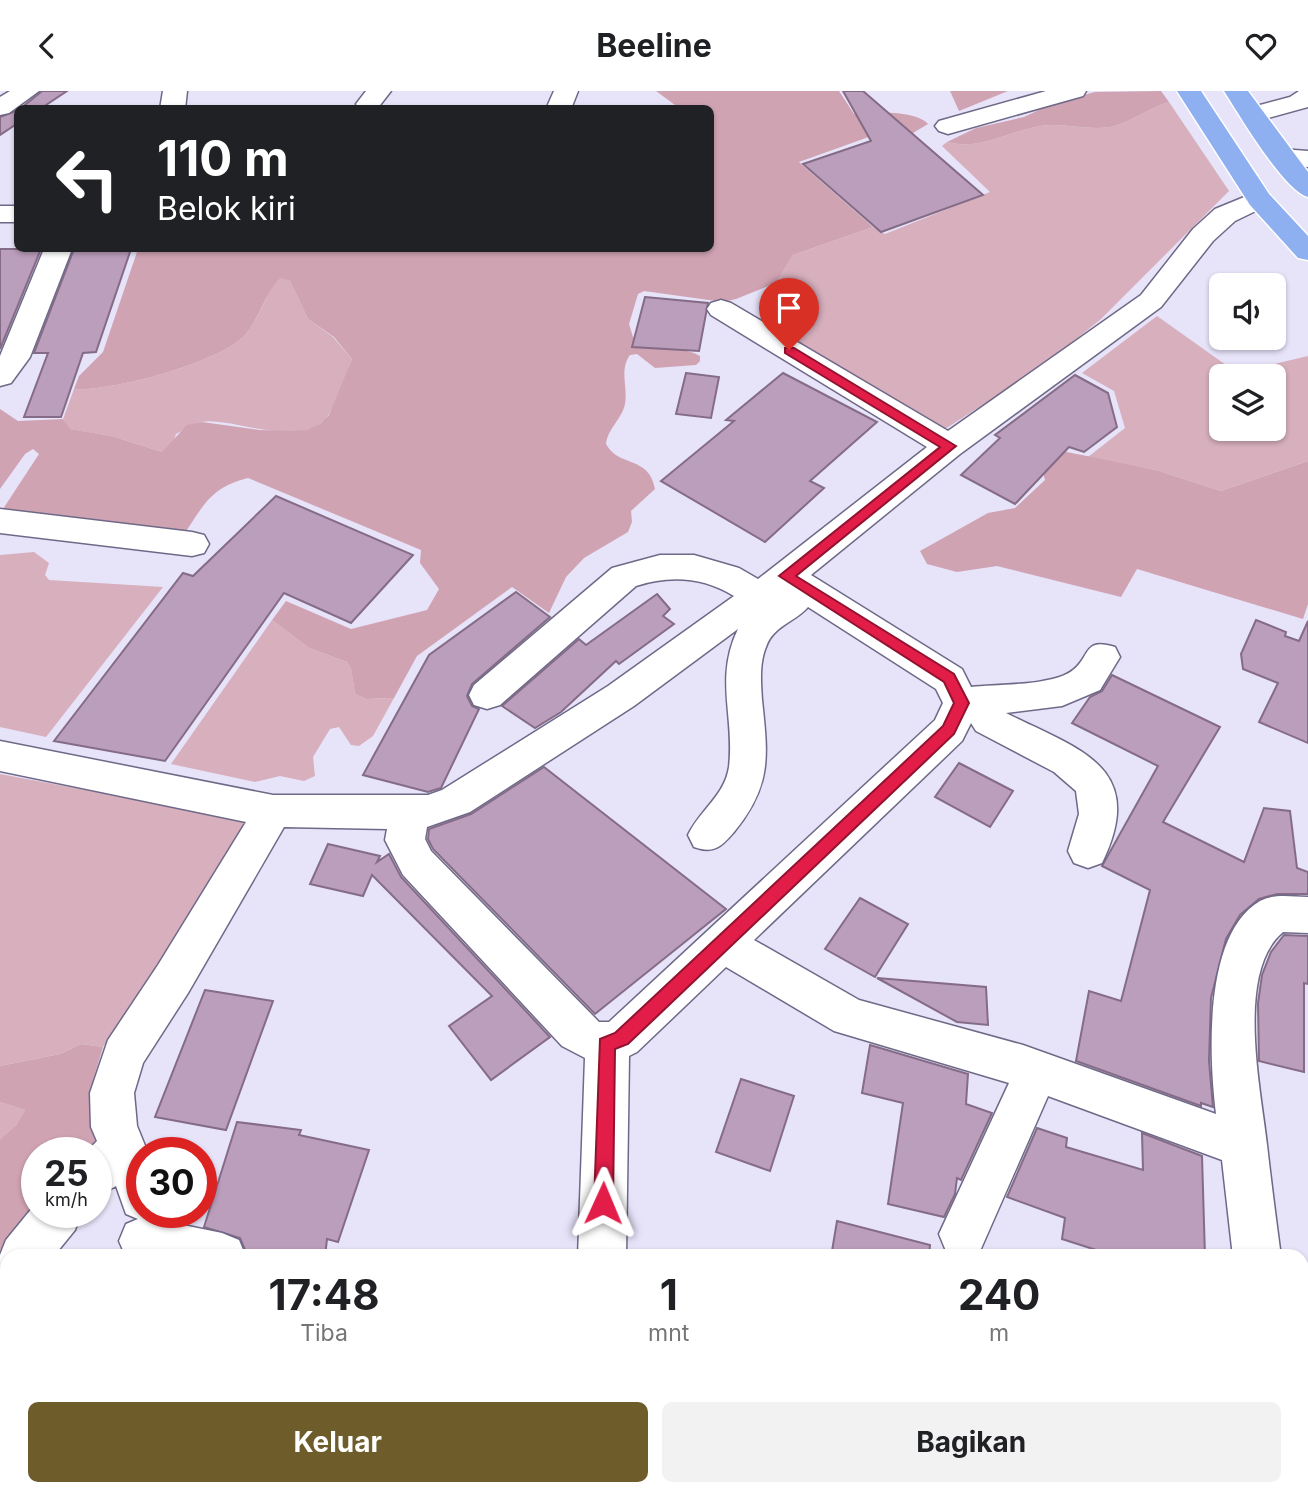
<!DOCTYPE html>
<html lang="id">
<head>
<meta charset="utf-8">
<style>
	:root { --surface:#fff; --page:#f2f2f2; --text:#202124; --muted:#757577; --accent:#6f5c2b }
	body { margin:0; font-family:Inter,sans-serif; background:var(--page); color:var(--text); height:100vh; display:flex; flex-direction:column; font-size:26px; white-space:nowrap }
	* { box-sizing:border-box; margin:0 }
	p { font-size:23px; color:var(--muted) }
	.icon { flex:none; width:38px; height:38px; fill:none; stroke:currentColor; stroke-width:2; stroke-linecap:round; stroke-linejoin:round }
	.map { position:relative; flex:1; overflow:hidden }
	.sheet { position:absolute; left:0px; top:1158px; width:1309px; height:247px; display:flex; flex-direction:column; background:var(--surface); border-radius:21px 21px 0 0; box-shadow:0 2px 5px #0004 }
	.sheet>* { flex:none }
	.hud { position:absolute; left:14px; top:14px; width:700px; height:147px; border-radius:10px; box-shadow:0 2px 5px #0004; background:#202124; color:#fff; overflow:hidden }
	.tools { position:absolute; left:1209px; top:182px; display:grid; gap:14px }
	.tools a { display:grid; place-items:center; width:77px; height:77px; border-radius:10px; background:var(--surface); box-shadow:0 2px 5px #0004; font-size:35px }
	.speed { position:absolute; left:21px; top:1046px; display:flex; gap:14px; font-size:35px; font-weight:700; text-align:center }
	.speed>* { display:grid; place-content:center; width:91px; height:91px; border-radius:50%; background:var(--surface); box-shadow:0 2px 5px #0004; line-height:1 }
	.speed small { font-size:18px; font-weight:400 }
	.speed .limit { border:10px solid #d22; background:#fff; color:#111 }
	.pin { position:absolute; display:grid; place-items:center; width:60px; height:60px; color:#fff; margin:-72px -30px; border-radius:50% 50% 50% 0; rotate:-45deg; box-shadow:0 0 7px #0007 }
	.pin .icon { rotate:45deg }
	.me { position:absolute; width:77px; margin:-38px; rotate:1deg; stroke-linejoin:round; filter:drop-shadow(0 0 5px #0008) }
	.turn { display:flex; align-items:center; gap:24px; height:147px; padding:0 28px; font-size:32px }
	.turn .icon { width:91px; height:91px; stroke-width:2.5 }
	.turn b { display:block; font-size:49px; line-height:60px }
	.eta { display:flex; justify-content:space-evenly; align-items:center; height:119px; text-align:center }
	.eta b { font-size:42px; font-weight:700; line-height:49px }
	.primary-button { display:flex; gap:14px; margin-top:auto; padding:14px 28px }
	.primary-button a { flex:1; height:80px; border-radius:10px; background:var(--accent); color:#fff; font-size:28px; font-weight:700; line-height:80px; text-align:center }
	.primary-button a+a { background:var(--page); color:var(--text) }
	header { display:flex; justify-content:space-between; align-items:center; height:91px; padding:0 28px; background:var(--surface); font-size:32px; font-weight:700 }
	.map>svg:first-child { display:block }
	.green { fill:#d7afbd; fill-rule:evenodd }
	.forest { fill:#d0a3b3 }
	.building { fill:#bb9dbc; stroke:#856c86; stroke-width:2 }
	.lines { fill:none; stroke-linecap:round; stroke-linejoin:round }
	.minor-casing { stroke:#6f6988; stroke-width:3 }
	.highway-casing { stroke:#fff; stroke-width:3 }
	.minor { fill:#fff; fill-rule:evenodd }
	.highway { fill:#8eaff0; fill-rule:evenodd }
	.route { fill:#e11d48; stroke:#92132f; stroke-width:2 }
</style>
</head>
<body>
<header><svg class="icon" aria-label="back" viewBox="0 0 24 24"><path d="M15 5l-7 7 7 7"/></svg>Beeline<svg class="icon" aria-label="heart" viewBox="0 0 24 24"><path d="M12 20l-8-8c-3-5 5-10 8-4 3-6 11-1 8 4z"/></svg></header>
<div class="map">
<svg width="1308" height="1404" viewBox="0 0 1308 1404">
	<rect width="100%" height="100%" fill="#e7e3f9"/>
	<!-- green -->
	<g class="green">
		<path d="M1169,11L1229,100L1101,228L1043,275L945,338L935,337L792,249L790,240L804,225C802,198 802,199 776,192L793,164L873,136L885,143L990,101L942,55L947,51C981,60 1006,41 1040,35C1062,31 1086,40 1110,36C1130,32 1148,17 1169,11Z"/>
		<path d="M279,186L290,190L308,228L333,246L352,268C345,286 339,306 329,323C306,362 232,325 201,331C193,333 184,339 176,343L173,352L162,361L112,345L69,338L63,328L74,298C110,301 217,272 243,246C259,230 265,204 279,186Z"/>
		<path d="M1157,225L1226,274L1244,280L1308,265V370L1221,400L1156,379L1088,366L1125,337L1114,300L1082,282ZM1222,285H1274V338H1222Z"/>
		<polygon points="34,461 49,472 45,484 49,489 163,496 46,646 0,636 0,464"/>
		<polygon points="272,529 309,557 347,571 351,578 355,603 366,608 394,607 373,645 359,655 351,654 339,636 330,638 313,666 315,685 304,690 280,685 255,691 171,673"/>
		<polygon points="0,683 246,729 248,738 103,956 81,953 60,963 0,975"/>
		<polygon points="0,1011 25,1019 16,1034 0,1048"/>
		<polygon points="179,1398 513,1398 511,1404 174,1404"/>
		<polygon points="601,1398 749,1398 747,1404 590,1404"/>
	</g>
	<!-- forest -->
	<g class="forest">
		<path d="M656,0H839L854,23C872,21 915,19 928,33L913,42L891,38L799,71L873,136L793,164L776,192L736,208L723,211L644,200L638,203L629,233L633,246L694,262L700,265V270L696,274L655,277L637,263L630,264C619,279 628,296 625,313C622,328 608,337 606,353C619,377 649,364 655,398L631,420L632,431L628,441L584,467L566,486L549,522L512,496L417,565L394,607L366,608L355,603L351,578L347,571L309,557L272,529L286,510L351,538L427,519L439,498L420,472L421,459L248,387C212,396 204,413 185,442L1,421L39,363L33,358L25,363L0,398V318L18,330L63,328L70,338L112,345L162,361L187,334L202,331L260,339L291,340L307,339L320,333L329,324L352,268L334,246L308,228L290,190L280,187C264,204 259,230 243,246C217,272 110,301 74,298L79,285L103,261L138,158H710V18L679,17Z"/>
		<polygon points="950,0 1008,0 959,20"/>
		<path d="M1161,0L1169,11C1148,17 1130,32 1110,36C1086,40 1062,31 1040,35C1006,41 981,60 947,51L976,37L1024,26L1054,12L1095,1Z"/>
		<polygon points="1057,359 1156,379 1221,400 1308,370 1308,513 1303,528 1137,478 1121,506 997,475 957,481 927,473 920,460 988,422 1015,417 1045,389 1041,374"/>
		<polygon points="81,953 103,956 90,999 100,1058 96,1062 37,1062 37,1117 0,1159 0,1048 16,1034 25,1019 0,1011 0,975 60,963"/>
		<polygon points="513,1398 601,1398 590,1404 511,1404"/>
	</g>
	<!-- building -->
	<g class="building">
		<polygon points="42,0 67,0 40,18 20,18"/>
		<polygon points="843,0 863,0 983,104 881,141 803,73 871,50"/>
		<polygon points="18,19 18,32 0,44 0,26"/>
		<polygon points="0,158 41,158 0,258"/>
		<polygon points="74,158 131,158 96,261 83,262 61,326 24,326 48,262 34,262"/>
		<polygon points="645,206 708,212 699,260 632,256"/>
		<polygon points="686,282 719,286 711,327 676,323"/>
		<polygon points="783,282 877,331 810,390 824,397 765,451 661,390 734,330 726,329"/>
		<polygon points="1075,284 1108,302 1117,336 1084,361 1069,356 1015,413 961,384 1000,347 995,344"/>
		<polygon points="276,405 413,464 351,532 284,502 165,670 54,650 183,482 193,485"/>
		<polygon points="516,501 550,526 472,593 467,605 472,615 479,618 441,697 428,701 363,684 429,564"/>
		<polygon points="657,503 670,518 663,525 674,533 619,573 616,570 561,621 535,637 502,615 579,548 586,554"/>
		<polygon points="1256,529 1286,541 1285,545 1299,550 1308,530 1308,652 1259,631 1278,592 1243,578 1241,563"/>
		<polygon points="1112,584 1220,636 1163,731 1244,771 1264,717 1290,720 1297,777 1308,781 1308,803 1277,803 1259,808 1240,824 1226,848 1211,907 1209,970 1213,1016 1201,1012 1201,1015 1076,970 1089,900 1121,910 1150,799 1102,775 1158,675 1072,632 1090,606 1102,600"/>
		<polygon points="959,672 1013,700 990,736 935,706"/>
		<polygon points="544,676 726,818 595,923 433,758 428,748 429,738 471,723"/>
		<polygon points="328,753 380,765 377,771 389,763 401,786 550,946 491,989 449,935 492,905 372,784 363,805 310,793"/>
		<polygon points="860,807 908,833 875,886 825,858"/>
		<polygon points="1284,844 1308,845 1308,893 1304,892 1304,981 1259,970 1258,912 1262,884 1271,861"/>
		<polygon points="877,887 986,896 988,934 957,931"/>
		<polygon points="205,899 273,910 226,1039 155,1026"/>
		<polygon points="870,954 968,983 966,1013 992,1022 961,1089 957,1087 955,1103 944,1126 888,1113 903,1012 862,1002"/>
		<polygon points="741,988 794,1005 770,1080 716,1061"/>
		<polygon points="237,1031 301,1039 299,1044 369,1059 338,1151 327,1148 325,1166 248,1166 240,1147 204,1136"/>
		<polygon points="1037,1037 1067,1047 1066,1056 1143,1079 1142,1042 1202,1065 1205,1166 1118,1166 1062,1148 1065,1127 1007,1106"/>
		<polygon points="837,1130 930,1154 929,1166 831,1166"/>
	</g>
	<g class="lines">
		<defs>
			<g id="minor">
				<polygon points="10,0 39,0 9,22 0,24 0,6"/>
				<polygon points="163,0 187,0 185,18 160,18"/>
				<polygon points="366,0 391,0 377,18 359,18 356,13"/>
				<polygon points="554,0 578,0 571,18 546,18"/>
				<polygon points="1046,0 1086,0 1083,5 948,43 939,40 935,35 939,30"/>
				<polygon points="1299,0 1308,0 1308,16 1254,31 1245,28 1241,23 1245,18 1290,6"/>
				<polygon points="1281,58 1308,60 1308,76 1272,71 1268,66 1272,61"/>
				<path d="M1259,100L1268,102L1272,108L1268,114L1235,130L1213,150L1161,216L960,363L811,484L962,578L971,596C997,593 1054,595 1073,579C1091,565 1083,546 1115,556L1120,566L1100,599L1062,615L1006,622C1078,658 1149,675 1102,772L1088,777L1074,772L1068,760L1079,723L1076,700L1054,681L976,640L971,632L962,650L754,849L859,909L1023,954L1216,1023C1209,966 1203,843 1260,810C1275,802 1292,806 1308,806V842L1283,841C1235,881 1261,999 1267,1054C1271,1090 1276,1128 1281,1166H1233L1222,1069L1048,1005L980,1160L966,1166L946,1160L939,1143L1009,992L834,940L726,876L637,961L629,965L626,1166H578L585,967L562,955L403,784L385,749L387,738L284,736L188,902L143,972L134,1002L137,1035L148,1062H142V1122H159L149,1127L222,1142L239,1149L246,1166H126L119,1150L126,1133L138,1128L126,1123L116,1095L96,1106V1062H85L97,1050L91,1036L90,1002L108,949L158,874L246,731L0,680V650L273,704H428L442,699L608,595L734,505C703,486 670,484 636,495L500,614L487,618L474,614L469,604L474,594L612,477L660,464H694L739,477L758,488L927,356L711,224L707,218L711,212L721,209L731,212L948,340L1141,204L1193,138L1215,118ZM808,516L936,598L943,612L935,629L609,931H599L431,760L425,748L427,736L470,721L634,615L738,538C714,588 735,625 729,676C725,704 700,719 688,744L694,756C714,763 721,756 734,741C772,695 768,665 762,609C761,592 759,573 766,556C773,535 795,531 808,516Z"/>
				<rect x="0" y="115" width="18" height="16"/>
				<polygon points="44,158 72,158 30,266 11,292 0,295 0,265"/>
				<polygon points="0,418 192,441 204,444 209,453 204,462 192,465 0,442"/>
				<polygon points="37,1111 37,1122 81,1122 75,1139 53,1166 7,1166 7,1232 0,1235 0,1164 6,1149"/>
				<polygon points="0,1287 7,1290 7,1351 0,1349"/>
				<polygon points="26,1398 81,1398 83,1404 28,1404"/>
				<rect x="996" y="1398" width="52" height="6"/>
				<rect x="1235" y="1398" width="52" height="6"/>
			</g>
			<g id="highway">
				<polygon points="1177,0 1201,0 1269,103 1308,145 1308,169 1298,167 1250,114"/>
				<path d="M1224,0H1248L1308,81V106C1284,100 1239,23 1224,0Z"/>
			</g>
		</defs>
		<!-- minor casing -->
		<use href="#minor" class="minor-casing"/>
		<!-- highway casing -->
		<use href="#highway" class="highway-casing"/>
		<!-- minor -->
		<use href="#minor" class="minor"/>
		<!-- highway -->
		<use href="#highway" class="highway"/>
	</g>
	<!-- route -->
	<polygon class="route" points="785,257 794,257 956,355 796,485 954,583 969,612 954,643 628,953 615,958 613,1112 610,1119 603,1122 597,1119 594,1112 600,948 615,942 943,635 954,612 944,591 779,485 940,356 785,262"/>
</svg>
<div class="tools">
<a><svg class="icon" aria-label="sound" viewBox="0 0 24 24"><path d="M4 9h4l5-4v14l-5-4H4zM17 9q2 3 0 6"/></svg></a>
<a><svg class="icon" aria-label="layers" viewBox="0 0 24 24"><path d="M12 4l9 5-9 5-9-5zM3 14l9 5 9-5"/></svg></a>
</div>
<div class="speed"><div>25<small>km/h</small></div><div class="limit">30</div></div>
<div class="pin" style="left:789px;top:259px;background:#d93025"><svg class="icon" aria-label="arrive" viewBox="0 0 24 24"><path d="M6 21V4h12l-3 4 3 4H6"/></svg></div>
<svg class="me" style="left:603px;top:1112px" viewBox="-20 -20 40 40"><path d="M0-17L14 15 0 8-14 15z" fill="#e11d48" stroke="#fff" stroke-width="4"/></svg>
<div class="hud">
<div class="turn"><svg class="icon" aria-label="left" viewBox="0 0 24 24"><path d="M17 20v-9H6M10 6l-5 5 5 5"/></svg><div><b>110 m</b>Belok kiri</div></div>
</div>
<section class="sheet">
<div class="eta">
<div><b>17:48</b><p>Tiba</p></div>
<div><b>1</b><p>mnt</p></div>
<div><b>240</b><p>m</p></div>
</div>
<div class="primary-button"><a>Keluar</a><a>Bagikan</a></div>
</section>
</div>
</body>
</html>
